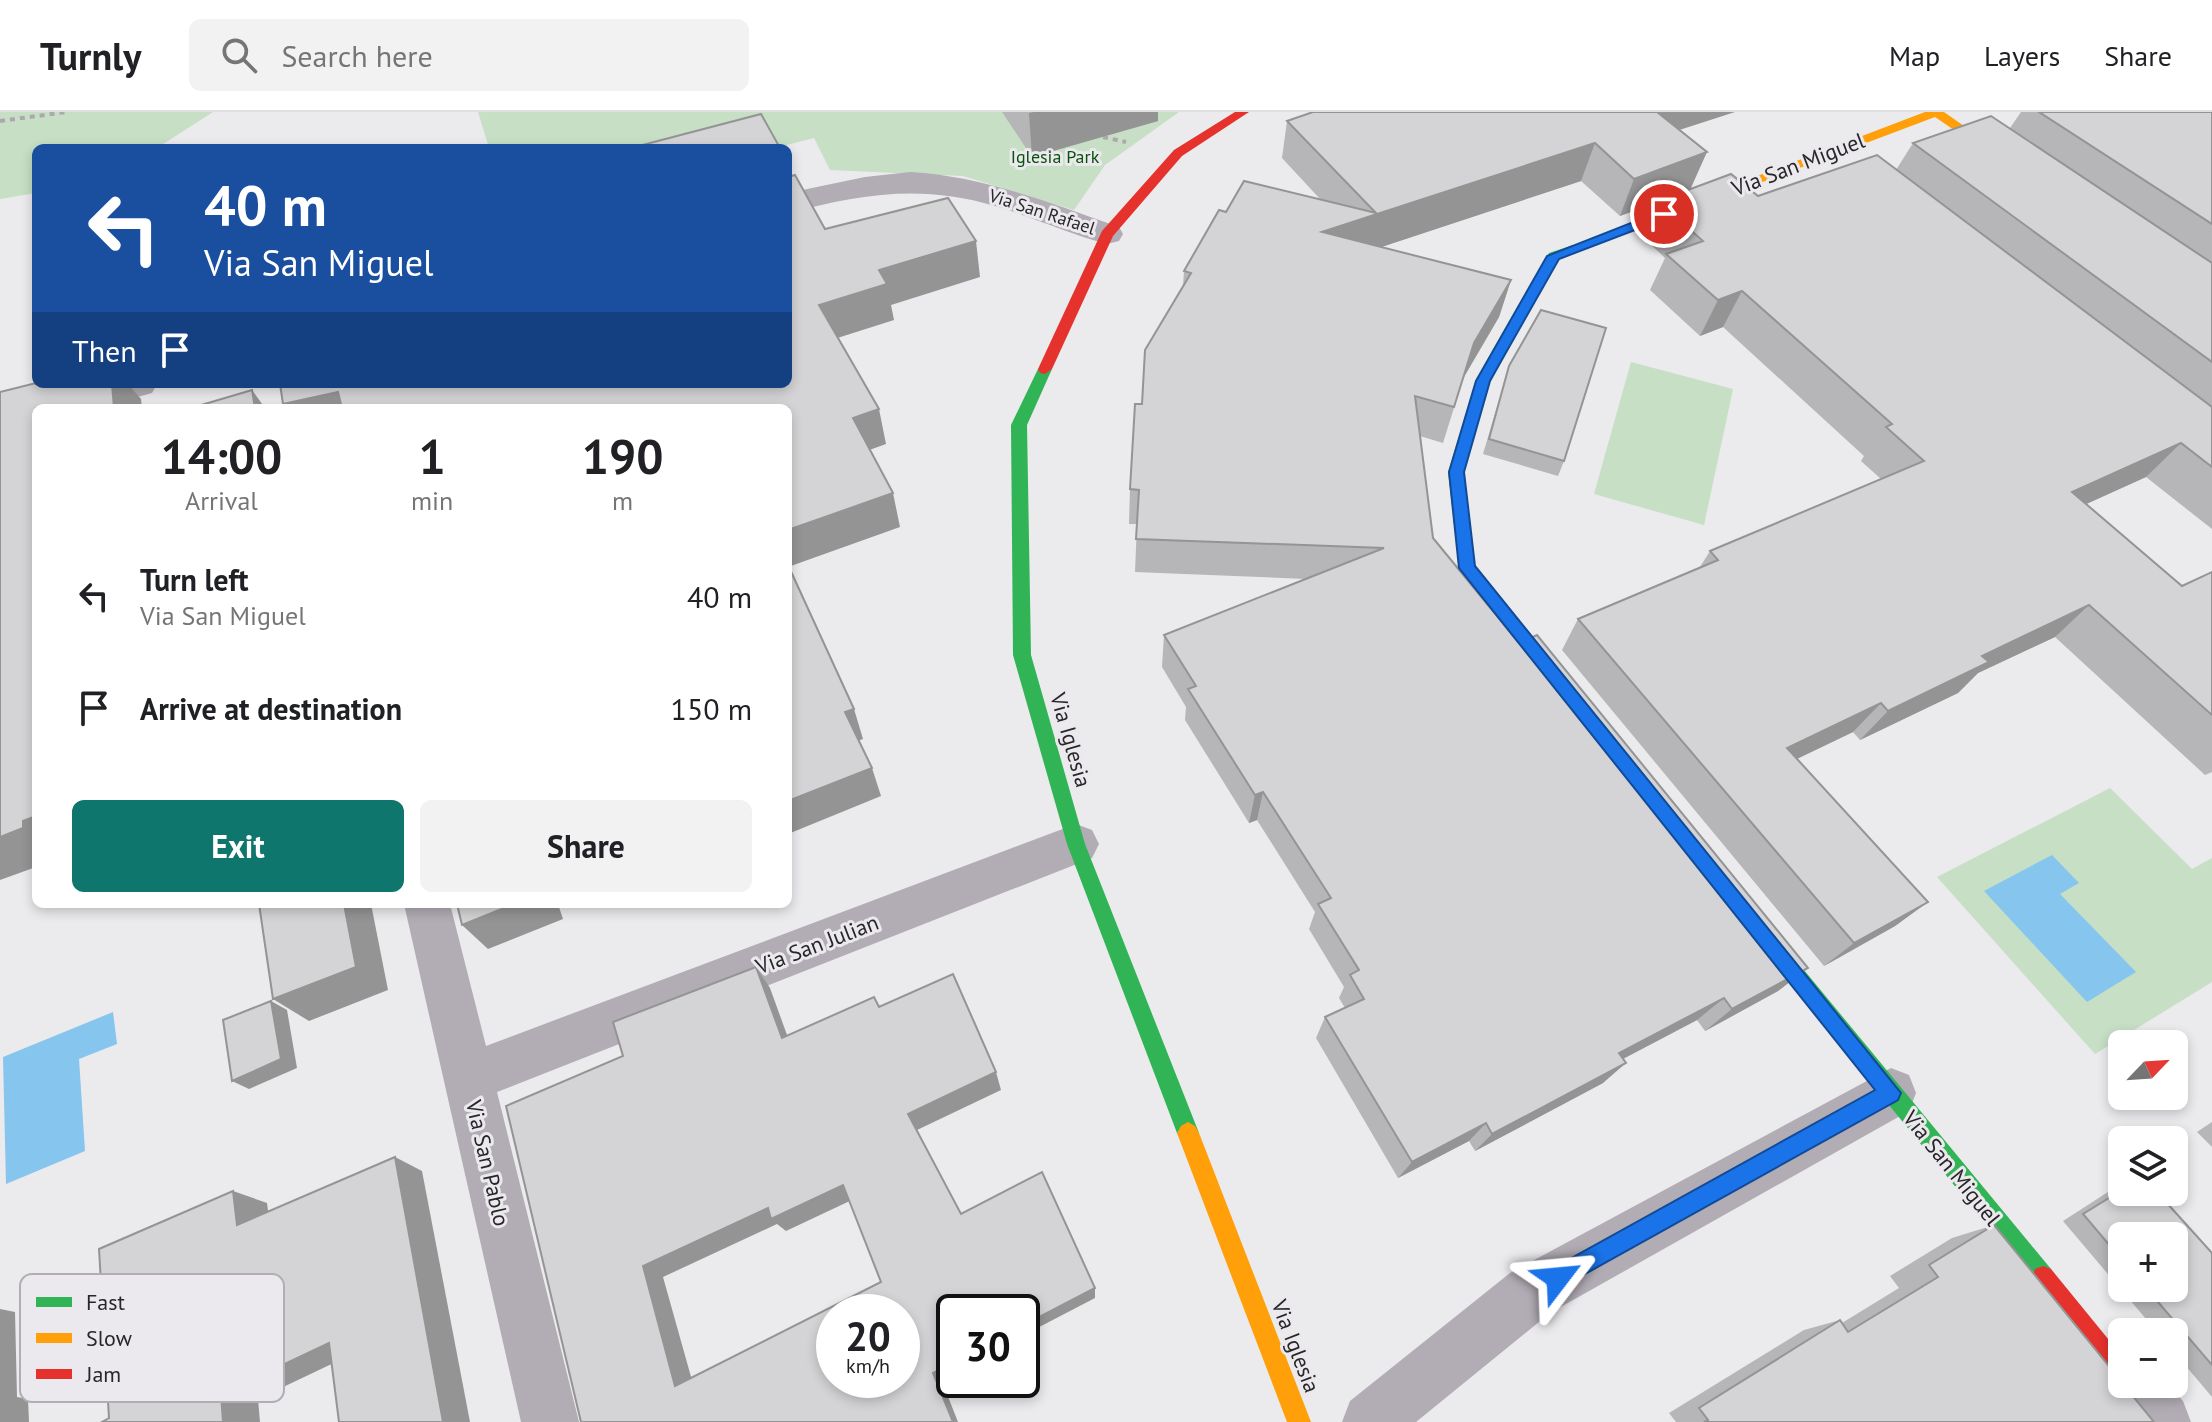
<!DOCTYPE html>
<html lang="en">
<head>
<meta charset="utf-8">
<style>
	:root { --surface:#fff; --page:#f2f2f2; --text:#202124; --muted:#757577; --line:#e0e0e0; --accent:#0f766e }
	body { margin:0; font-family:"PT Sans",sans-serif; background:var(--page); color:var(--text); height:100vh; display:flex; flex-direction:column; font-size:30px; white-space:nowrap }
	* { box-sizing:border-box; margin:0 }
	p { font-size:26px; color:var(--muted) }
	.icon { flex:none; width:44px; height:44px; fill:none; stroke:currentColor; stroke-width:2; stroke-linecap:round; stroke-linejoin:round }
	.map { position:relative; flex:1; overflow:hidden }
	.sheet { position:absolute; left:32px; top:292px; width:760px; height:504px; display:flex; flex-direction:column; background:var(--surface); border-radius:12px; box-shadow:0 4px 12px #0003 }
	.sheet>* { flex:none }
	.top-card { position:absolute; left:32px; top:32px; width:760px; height:244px; border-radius:12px; box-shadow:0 4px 12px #0003; background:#1a4fa0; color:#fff; overflow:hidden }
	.needle { width:52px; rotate:65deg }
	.buttons { position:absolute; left:2108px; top:918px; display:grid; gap:16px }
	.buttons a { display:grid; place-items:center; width:80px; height:80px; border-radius:12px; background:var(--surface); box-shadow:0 4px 12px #0003; font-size:40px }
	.speed { position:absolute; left:816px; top:1182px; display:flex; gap:16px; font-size:40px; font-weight:700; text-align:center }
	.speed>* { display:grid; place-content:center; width:104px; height:104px; border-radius:50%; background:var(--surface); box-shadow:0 4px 12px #0003; line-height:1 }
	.speed small { font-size:20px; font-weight:400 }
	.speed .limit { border:4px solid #111; border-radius:12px; background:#fff; color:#111 }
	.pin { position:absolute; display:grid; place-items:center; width:68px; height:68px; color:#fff; margin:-34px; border:4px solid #fff; border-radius:50%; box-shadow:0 2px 8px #0007 }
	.me { position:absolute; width:88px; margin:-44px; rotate:61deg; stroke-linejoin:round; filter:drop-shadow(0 0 6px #0008) }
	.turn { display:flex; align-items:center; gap:28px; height:168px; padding:0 40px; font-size:36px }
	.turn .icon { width:104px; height:104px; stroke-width:2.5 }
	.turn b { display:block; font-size:56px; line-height:68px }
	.then { display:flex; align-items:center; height:76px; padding:0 40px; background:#0003; gap:16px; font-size:30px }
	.eta { display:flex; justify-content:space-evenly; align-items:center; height:136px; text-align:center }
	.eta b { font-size:48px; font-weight:700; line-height:56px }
	.action { display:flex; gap:16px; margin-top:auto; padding:16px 40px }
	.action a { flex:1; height:92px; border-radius:12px; background:var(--accent); color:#fff; font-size:32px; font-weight:700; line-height:92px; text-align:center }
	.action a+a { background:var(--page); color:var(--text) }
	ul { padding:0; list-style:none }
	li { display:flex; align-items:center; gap:24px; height:112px; padding:0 40px }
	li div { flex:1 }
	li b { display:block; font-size:30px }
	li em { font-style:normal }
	header { display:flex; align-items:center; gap:48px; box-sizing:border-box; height:112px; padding:0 40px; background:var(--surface); border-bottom:2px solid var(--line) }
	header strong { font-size:38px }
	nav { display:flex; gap:44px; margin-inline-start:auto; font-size:28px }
	.search { width:560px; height:72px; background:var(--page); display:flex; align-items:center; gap:20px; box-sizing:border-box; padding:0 28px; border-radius:12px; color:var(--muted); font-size:30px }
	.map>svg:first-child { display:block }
	.green { fill:#c6dfc5 }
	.water { fill:#86c5ee }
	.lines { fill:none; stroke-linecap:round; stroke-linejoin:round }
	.path { stroke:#aca8ae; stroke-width:4; stroke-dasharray:5 5; stroke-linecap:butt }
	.street { fill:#b2acb5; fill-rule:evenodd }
	.fast { fill:#30b455; fill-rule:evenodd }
	.slow { fill:#ff9f0a; fill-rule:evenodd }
	.jam { fill:#e5322d; fill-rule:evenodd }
	.wall { fill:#b6b5b7; fill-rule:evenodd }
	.shaded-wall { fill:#949495 }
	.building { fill:#d4d3d5; stroke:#949495; stroke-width:2; fill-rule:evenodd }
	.route { fill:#1a73e8; stroke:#114b97; stroke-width:2 }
	.labels { text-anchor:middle; stroke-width:6; stroke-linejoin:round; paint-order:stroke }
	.far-park-label { font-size:18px; fill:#08520c; stroke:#ebe9ed }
	.far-street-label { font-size:18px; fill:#272628; stroke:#ebe9ed }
	.street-label { font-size:22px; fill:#272628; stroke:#ebe9ed }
	.key { fill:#ebe9ed; stroke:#b0aeb2; stroke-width:2 }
	.key-label { font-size:22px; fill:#272628 }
</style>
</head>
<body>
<header>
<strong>Turnly</strong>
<div class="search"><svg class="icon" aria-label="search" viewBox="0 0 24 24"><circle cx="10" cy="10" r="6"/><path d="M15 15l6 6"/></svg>Search here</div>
<nav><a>Map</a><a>Layers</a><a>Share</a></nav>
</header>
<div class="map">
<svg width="2212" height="1310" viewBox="0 0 2212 1310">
	<rect width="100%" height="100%" fill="#ebeaec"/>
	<!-- green -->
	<g class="green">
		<polygon points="0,0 213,0 157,36 36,36 36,81 0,87"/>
		<polygon points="478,0 1179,0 1105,53 1074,98 963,64 830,58 814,26 775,36 489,36"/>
		<polygon points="1631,250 1733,277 1704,413 1594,382"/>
		<polygon points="2110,676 2192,757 2212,746 2212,870 2095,942 1937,765"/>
	</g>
	<!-- water -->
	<g class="water">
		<polygon points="2052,743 2079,771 2060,782 2136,860 2087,890 1984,779"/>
		<polygon points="113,900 117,932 79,947 85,1039 6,1072 3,945"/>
	</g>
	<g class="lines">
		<!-- path -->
		<g class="path">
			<polyline points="0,9 67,0"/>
			<polyline points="1103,25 1126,30"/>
		</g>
		<!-- street -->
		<g class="street">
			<path d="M910,60C983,64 1050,91 1119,115L1123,122L1119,129L1107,132C1069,122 1033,105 995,94C921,72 862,82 788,101V81L865,65Z"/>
			<polygon points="94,272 157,272 152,281 98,296 35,296 40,287"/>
			<polygon points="1076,712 1092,718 1099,732 1092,746 497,980 579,1310 521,1310 404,792 450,792 486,934"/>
			<polygon points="1891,956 1909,963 1916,981 1909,999 1550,1201 1416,1310 1342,1310 1350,1289 1510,1161"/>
			<polygon points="2122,1247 2122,1272 2168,1272 2183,1289 2191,1310 2124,1310 2110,1292 2101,1272 2110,1252"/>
		</g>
		<!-- fast -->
		<g class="fast">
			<polygon points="1573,133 1580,137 1559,147 1490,269 1464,360 1475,454 1568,569 1571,574 1568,579 1556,579 1459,456 1448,360 1476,269 1549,141"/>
			<polygon points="1045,252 1052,257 1027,313 1031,543 1085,732 1199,1021 1195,1028 1188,1032 1181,1028 1177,1021 1067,732 1013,543 1011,313 1038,257"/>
			<polygon points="1759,809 1766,812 2051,1157 2054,1165 2051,1173 2043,1176 2035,1173 1752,824 1749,818 1752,812"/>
		</g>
		<!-- slow -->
		<g class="slow">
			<polygon points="1925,0 1944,0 2014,49 2004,52 1935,5 1578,140 1568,140 1566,137"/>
			<polygon points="1188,1010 1195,1014 1199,1021 1311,1310 1287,1310 1177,1021 1181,1014"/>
		</g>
		<!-- jam -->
		<g class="jam">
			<polygon points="1235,0 1249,0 1182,44 1113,124 1052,257 1045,262 1040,261 1038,257 1102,119 1174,38"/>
			<polygon points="2043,1154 2051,1157 2122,1244 2122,1272 2126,1272 2122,1274 2114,1270 2035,1173 2032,1165 2035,1157"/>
		</g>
	</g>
	<!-- wall -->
	<g class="wall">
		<polygon points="1002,0 1158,0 1158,9 1032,45"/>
		<polygon points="2021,0 2212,0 2212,417 2146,365 2086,392 2182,474 2212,460 2212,660 2205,663 2055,525 1978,561 1958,581 1860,628 1853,620 1797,647 1928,790 1895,814 1824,854 1562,538 1578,507 1700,455 1710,439 1881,367 1861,349 1864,344 1723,215 1700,224 1650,178 1665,146 1643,125 1658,90 1620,104 1581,69 1381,135 1511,168 1499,205 1463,267 1443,331 1420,324 1433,426 1519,531 1808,856 1778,879 1705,919 1697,908 1623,947 1603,971 1475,1039 1469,1029 1398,1066 1316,926 1325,905 1345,896 1339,886 1344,875 1309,817 1315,800 1257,708 1249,711 1185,608 1186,595 1162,555 1164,523 1306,467 1135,460 1137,412 1129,412 1130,377 1142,292 1183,174 1184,159 1226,100 1321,88 1282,46 1287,9 1679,18 1690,77 1758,84 1896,58 1913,31 2010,16"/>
		<polygon points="1509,254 1564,349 1558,364 1483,342"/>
		<polygon points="2212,1010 2212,1035 2197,1020"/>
		<path d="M2122,1071V1080L2212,1141V1285L2174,1240V1220H2157L2063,1109ZM2122,1124L2174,1176H2122Z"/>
		<polygon points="1994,1113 2154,1310 1676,1310 1669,1301 1804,1218 1840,1208 1842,1211 1899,1176 1890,1164 1952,1126"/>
	</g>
	<!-- shaded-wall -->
	<g class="shaded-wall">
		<polygon points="1034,0 1158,0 1158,9 1032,45 1029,1"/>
		<polygon points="1648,0 1735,0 1636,32"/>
		<polygon points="1595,31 1581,69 1315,157 1322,120"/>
		<polygon points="1707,40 1690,78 1620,104 1634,67"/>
		<polygon points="976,129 980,165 891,193 894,208 828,229 819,193 879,158"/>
		<polygon points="1511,168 1499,205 1462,268 1474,231"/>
		<polygon points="1742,179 1723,215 1700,224 1718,188"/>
		<polygon points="112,272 128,272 141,287 142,296 114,296"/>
		<polygon points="252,278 265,296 255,296"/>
		<polygon points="338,280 350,296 286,296 283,292"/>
		<polygon points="879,297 886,332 861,341 853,306"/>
		<polygon points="2181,331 2146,365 2040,413 2072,380"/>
		<polygon points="893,381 900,415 788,455 788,418"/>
		<polygon points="2089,493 2055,525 1978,561 1958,581 1860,628 1888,599 1982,544"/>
		<polygon points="1881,591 1853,620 1761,664 1787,636"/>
		<polygon points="854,597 863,627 855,630 845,600"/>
		<polygon points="872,656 881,684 788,722 788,689"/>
		<polygon points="1263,680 1257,708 1249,711 1255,683"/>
		<polygon points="36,704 36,755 0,768 0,725 23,709"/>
		<polygon points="1928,790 1895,814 1824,854 1854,831"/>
		<polygon points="344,792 371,792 388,878 309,909 273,887"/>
		<polygon points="514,792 558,792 563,807 488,837 462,813"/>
		<polygon points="756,855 770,876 795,945 782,926"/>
		<polygon points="1808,856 1778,879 1705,919 1732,897"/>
		<polygon points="1724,886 1697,908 1596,961 1619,941"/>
		<polygon points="271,889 287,898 297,956 249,977 232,969"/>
		<polygon points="1626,951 1603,971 1475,1039 1492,1022"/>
		<polygon points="996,960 1001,978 917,1018 908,1002"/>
		<polygon points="1486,1011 1469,1029 1398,1066 1412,1050"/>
		<polygon points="395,1045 422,1059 470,1310 443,1310"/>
		<polygon points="843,1073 854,1087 786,1119 777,1112 663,1165 695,1279 675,1274 643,1154 768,1096"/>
		<polygon points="233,1079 267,1091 271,1124 237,1113"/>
		<polygon points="1095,1176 1095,1186 1022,1224 1022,1214"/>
		<polygon points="0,1197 15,1200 17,1285 28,1287 29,1310 0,1310"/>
		<polygon points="329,1231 361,1238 258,1287 260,1310 223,1310 221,1282"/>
		<polygon points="954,1250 954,1260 941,1267 958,1310 953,1310 933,1261"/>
	</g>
	<!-- building -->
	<g class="building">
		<polygon points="1313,0 1657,0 1707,40 1634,67 1595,31 1322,120 1511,168 1474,231 1454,295 1415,284 1433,426 1519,531 1537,523 1808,856 1732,897 1724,886 1619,941 1626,951 1492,1022 1486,1011 1412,1050 1325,905 1364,887 1350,863 1359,858 1318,792 1331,786 1263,680 1255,683 1188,577 1196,574 1164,523 1384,436 1136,427 1139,378 1130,377 1135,292 1142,292 1145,238 1191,161 1184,159 1219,98 1226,100 1244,69 1376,101 1287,9"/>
		<polygon points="2039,0 2212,0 2212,112"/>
		<polygon points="761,2 780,36 631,36"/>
		<polygon points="1991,4 2212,151 2212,250 1913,31"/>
		<polygon points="1877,43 2212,295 2212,355 2181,331 2072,380 2182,474 2212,460 2212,603 2089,493 1982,544 1989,550 1888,599 1881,591 1787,636 1928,790 1854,831 1578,507 1718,448 1710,439 1924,349 1886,315 1892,312 1742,179 1718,188 1666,142 1703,129 1658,89 1731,62 1758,84"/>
		<polygon points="795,63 825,117 948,86 976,129 879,158 887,172 819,193 879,297 853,306 893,381 788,418 788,296 342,296 338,280 283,292 280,272 788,272 788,65"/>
		<polygon points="1541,198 1606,216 1564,349 1489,327 1509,254"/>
		<polygon points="36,271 36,272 112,272 114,296 36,296 36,704 23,709 23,716 0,725 0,280"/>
		<polygon points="252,278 255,296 191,296"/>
		<polygon points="788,453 854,597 845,600 872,656 788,689"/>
		<polygon points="259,792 344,792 356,855 273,887"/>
		<polygon points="457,792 514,792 462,813"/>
		<path d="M756,855L782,926L874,885L879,895L953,862L996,960L908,1002L961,1102L1042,1060L1095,1176L1022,1214V1200H954V1250L933,1261L953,1310H581L506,994L623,944L613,910ZM843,1073L881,1170L675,1274L643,1154L768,1096L771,1107ZM834,1200H902V1268H834Z"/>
		<polygon points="271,889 281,947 232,969 223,908"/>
		<polygon points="395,1045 443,1310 339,1310 329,1231 221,1282 223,1310 102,1310 109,1306 99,1137 233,1079 237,1113"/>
		<polygon points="2122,1078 2122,1080 2157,1080 2212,1141 2212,1253 2146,1176 2174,1176 2174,1124 2122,1124 2122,1148 2083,1102"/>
		<polygon points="1994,1113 2122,1270 2122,1272 2123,1272 2154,1310 1704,1310 1708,1308 1699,1296 1840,1208 1848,1220 1938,1165 1929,1153"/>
	</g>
	<!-- route -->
	<polygon class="route" points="1664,98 1669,99 1669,105 1559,147 1504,244 1490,269 1464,360 1475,454 1901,981 1898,988 1558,1177 1550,1174 1546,1166 1550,1158 1875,978 1459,456 1449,360 1476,269 1547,144"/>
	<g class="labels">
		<!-- far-park labels -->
		<g class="far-park-label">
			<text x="1055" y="51">Iglesia Park</text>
		</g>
		<!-- far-street labels -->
		<g class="far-street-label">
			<text transform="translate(1042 100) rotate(18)" y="6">Via San Rafael</text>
		</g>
		<!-- street labels -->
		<g class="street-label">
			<text transform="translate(1798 52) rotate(-21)" y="8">Via San Miguel</text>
			<text transform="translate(1071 628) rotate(74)" y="8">Via Iglesia</text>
			<text transform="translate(817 832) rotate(-21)" y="8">Via San Julian</text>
			<text transform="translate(488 1051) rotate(77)" y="8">Via San Pablo</text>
			<text transform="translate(1952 1056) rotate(51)" y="8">Via San Miguel</text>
			<text transform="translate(1296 1234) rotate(69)" y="8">Via Iglesia</text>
		</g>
	</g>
	<!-- legend -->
	<rect x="20" y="1162" width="264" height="128" rx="12" class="key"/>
	<rect x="36" y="1185" width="36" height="10" fill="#30b455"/>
	<rect x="36" y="1221" width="36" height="10" fill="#ff9f0a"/>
	<rect x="36" y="1257" width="36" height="10" fill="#e5322d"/>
	<g class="key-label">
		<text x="86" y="1198">Fast</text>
		<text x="86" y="1234">Slow</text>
		<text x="86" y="1270">Jam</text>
	</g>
</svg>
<div class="buttons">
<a><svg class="needle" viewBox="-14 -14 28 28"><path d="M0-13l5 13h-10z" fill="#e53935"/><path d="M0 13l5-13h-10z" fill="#757577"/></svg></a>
<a><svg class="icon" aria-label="layers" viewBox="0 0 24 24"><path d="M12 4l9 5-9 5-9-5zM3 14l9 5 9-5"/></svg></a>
<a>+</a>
<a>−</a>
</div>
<div class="speed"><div>20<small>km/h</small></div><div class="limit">30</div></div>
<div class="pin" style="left:1664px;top:102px;background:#d93025"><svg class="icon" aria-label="arrive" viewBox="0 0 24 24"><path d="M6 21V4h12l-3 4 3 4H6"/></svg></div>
<svg class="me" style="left:1558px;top:1166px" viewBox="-20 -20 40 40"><path d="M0-17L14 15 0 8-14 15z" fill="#1a73e8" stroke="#fff" stroke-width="4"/></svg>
<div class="top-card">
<div class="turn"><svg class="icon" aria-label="left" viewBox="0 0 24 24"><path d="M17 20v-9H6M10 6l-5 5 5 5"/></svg><div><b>40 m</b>Via San Miguel</div></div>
<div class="then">Then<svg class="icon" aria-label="arrive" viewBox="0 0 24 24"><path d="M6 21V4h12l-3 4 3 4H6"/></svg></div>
</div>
<section class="sheet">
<div class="eta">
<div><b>14:00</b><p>Arrival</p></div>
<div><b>1</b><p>min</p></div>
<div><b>190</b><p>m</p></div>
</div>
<ul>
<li><svg class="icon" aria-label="left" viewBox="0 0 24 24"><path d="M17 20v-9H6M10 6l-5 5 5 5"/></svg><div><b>Turn left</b><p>Via San Miguel</p></div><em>40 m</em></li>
<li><svg class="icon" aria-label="arrive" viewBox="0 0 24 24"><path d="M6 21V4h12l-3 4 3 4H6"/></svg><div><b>Arrive at destination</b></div><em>150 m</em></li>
</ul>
<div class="action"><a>Exit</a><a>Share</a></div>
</section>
</div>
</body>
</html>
